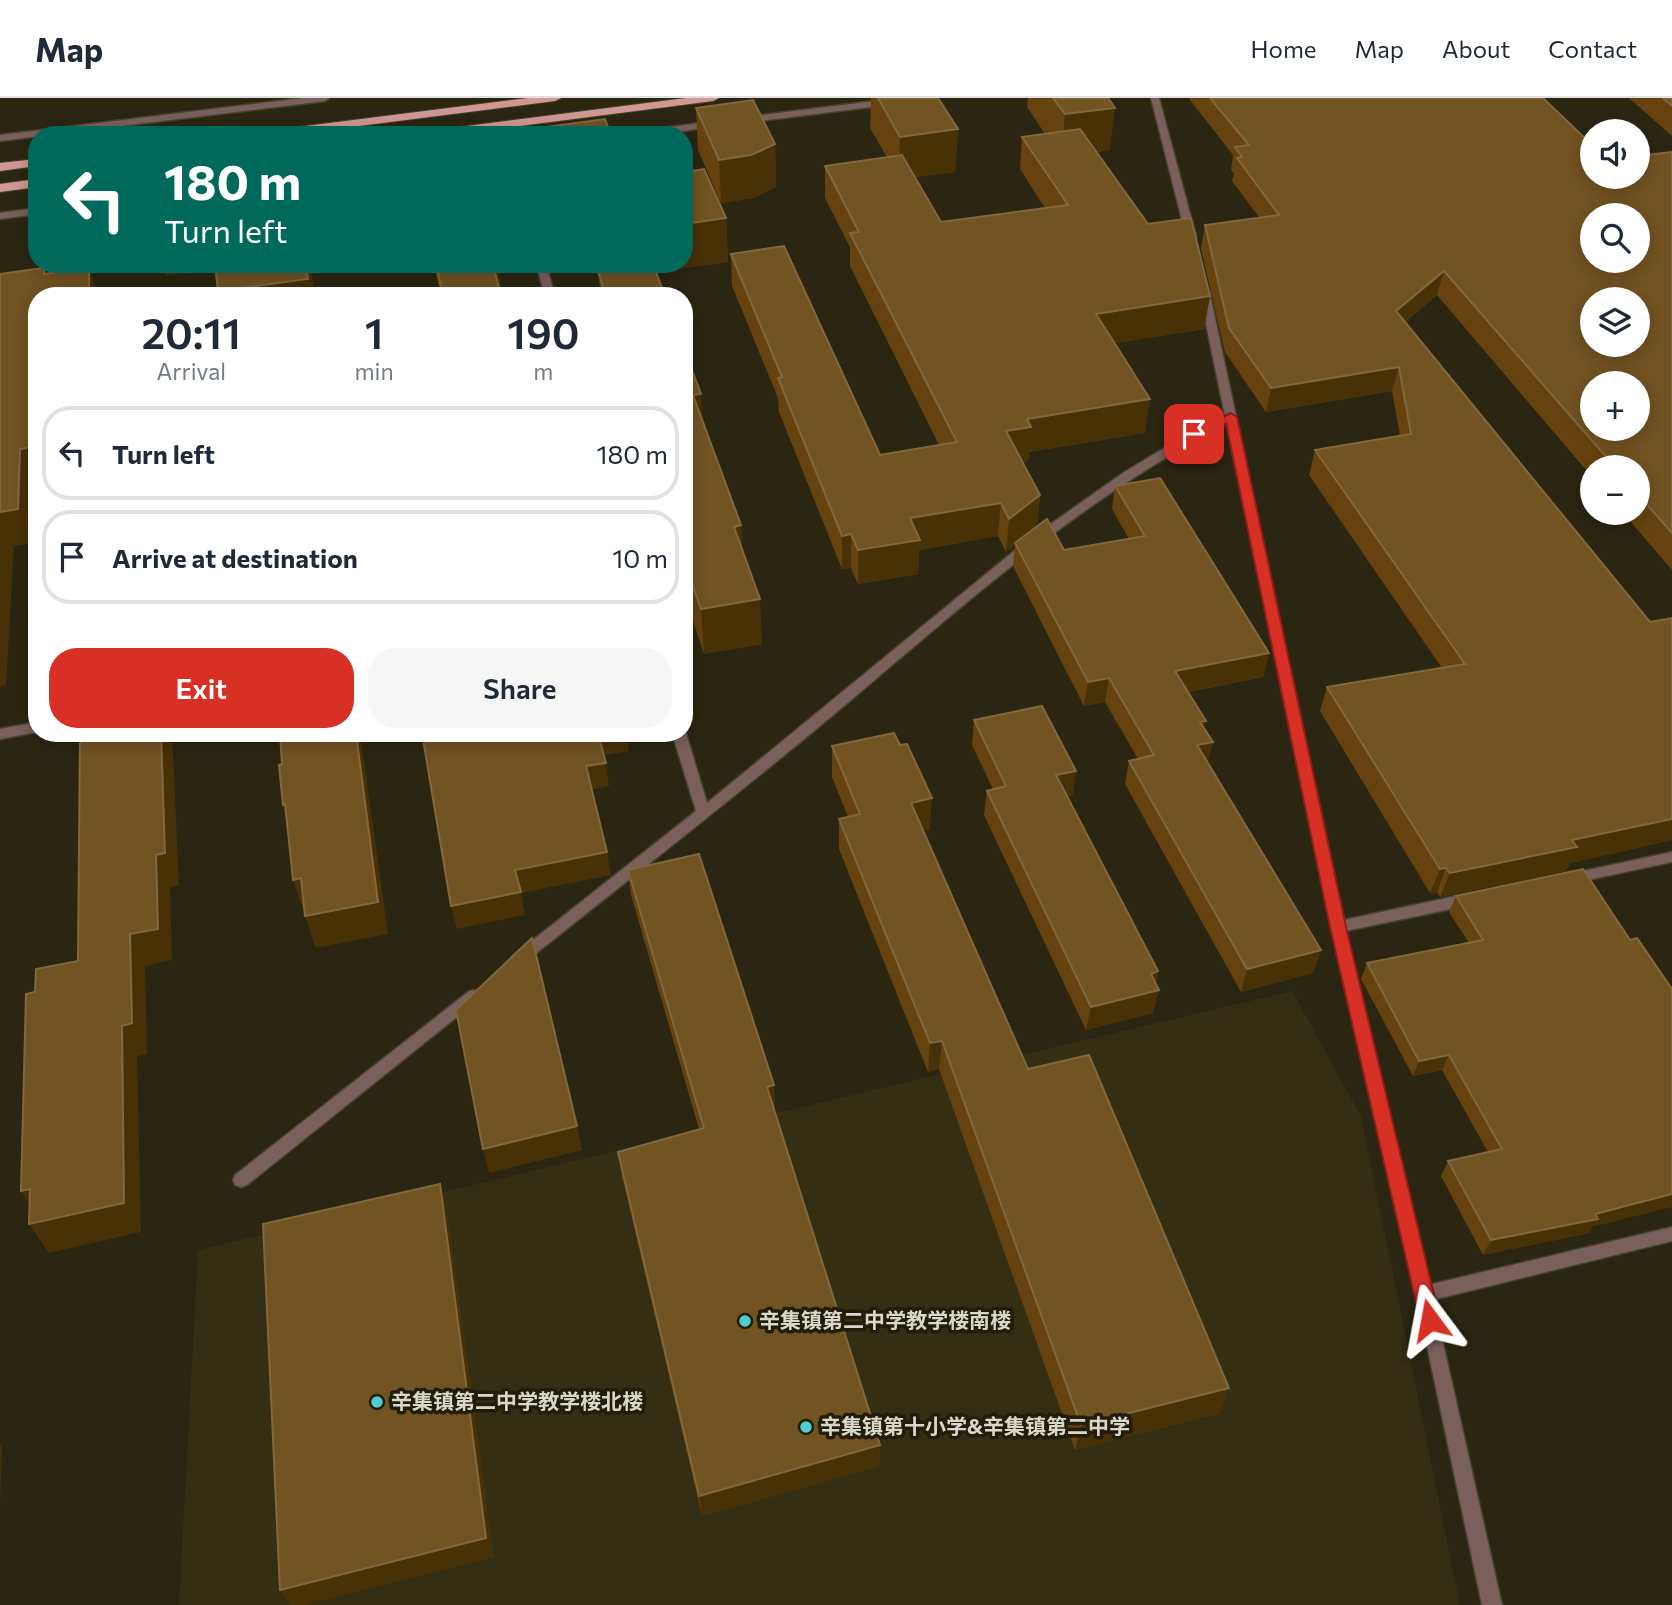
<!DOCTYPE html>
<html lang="en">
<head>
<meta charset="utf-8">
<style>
	:root { --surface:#fff; --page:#f6f6f7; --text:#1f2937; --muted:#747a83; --line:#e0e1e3; --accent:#d93025 }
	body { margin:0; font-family:Commissioner,"Noto Sans SC",sans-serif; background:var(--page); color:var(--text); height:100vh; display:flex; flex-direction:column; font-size:26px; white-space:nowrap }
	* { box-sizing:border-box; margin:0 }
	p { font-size:23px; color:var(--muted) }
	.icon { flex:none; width:38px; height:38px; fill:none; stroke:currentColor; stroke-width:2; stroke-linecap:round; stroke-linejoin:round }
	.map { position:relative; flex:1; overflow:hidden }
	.panel { position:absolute; left:28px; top:189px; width:665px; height:455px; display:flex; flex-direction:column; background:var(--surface); border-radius:28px; box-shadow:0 4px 18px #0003 }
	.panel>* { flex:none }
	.hud { position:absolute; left:28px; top:28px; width:665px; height:147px; border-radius:28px; box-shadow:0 4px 18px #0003; background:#00695c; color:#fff; overflow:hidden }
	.controls { position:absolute; left:1580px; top:21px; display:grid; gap:14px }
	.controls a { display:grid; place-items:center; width:70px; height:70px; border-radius:50%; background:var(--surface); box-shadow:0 4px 18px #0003; font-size:35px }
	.pin { position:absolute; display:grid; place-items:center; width:60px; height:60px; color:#fff; margin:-30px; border-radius:14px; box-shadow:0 4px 10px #0006 }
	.me { position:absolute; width:77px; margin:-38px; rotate:347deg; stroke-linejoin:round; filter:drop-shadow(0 0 5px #0008) }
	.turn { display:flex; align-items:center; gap:24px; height:147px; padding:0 21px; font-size:32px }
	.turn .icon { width:91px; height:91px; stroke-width:2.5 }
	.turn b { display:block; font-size:49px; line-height:60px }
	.eta { display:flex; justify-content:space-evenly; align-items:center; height:119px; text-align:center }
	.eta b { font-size:42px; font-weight:600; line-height:49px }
	.cta { display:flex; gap:14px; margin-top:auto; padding:14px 21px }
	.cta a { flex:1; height:80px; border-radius:28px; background:var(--accent); color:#fff; font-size:28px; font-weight:600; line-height:80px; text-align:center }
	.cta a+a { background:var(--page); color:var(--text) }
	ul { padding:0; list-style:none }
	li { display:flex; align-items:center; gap:21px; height:94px; margin:0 14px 10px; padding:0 7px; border:4px solid var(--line); border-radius:28px }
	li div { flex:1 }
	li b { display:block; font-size:26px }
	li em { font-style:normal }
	header { display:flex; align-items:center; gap:42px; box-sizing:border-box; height:98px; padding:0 35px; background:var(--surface); border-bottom:2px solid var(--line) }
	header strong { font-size:33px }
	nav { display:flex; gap:38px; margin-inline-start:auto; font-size:24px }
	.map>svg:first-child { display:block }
	.built { fill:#342e12 }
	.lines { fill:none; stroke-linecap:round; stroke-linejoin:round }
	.service-casing { stroke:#47422f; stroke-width:3 }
	.minor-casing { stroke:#47422f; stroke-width:3 }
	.primary-casing { stroke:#47422f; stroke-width:2 }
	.service { fill:#7b5f5d; fill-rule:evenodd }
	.minor { fill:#7b5f5d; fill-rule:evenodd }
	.primary { fill:#d19793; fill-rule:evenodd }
	.wall { fill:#66430e }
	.shaded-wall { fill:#493107 }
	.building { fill:#725322; stroke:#82683d; stroke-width:2; fill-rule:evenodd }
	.route { fill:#d93025; stroke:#8d1f18; stroke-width:2 }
	.poi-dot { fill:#51ccd1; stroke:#211d09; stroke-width:2.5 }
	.labels { text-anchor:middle; stroke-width:7; stroke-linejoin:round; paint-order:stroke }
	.near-poi-label { font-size:21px; font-weight:bold; fill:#d9d7ca; stroke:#211d09; text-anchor:start }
</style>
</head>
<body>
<header>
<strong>Map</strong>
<nav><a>Home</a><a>Map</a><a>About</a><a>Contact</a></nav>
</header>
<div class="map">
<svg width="1672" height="1507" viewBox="0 0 1672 1507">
	<rect width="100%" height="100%" fill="#2b2612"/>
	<!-- built -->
	<polygon class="built" points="1292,893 1361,1018 1460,1507 179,1507 198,1152"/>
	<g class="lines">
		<defs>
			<g id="service">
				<polygon points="37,624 37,634 0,641 0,631"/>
				<polygon points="1672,1129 1672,1143 1424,1204 1418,1201 1416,1196 1418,1191 1424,1188"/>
			</g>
			<g id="minor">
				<polygon points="303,0 329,0 325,3 0,43 0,37"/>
				<polygon points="898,0 923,0 919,3 745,25 740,22 745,19"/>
				<polygon points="1151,0 1159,0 1196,138 1194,140 1186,138"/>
				<polygon points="715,23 720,26 718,28 655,37 629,37 633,34"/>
				<polygon points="37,110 37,116 0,121 0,115"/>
				<polygon points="536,166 546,166 555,198 545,198"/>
				<path d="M1204,189L1209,192L1344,822L1470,795L1475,797L1477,801L1475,805L1470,807L1346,833L1432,1196L1502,1507H1482L1416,1196L1331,829L1227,326C1084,399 973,499 851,602C744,692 633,778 524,865H514L512,861L514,857L696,713L672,635H684V633L686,635L707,705L1025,444L1123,375L1174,344L1225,318L1199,192Z"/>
				<polygon points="1672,754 1672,764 1569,786 1564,785 1562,781 1564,777 1569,776"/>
				<polygon points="473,892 478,894 480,898 478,902 247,1087 241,1089 235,1087 233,1082 235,1077 468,894"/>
			</g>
			<g id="primary">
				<polygon points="528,0 561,0 555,3 288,37 252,37 258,34"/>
				<polygon points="686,0 719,0 713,3 449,37 414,37 420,34"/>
				<polygon points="37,61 37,68 0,73 0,65"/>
				<polygon points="37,81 37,89 0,94 0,86"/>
			</g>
		</defs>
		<!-- service casing -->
		<use href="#service" class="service-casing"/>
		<!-- minor casing -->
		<use href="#minor" class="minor-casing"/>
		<!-- primary casing -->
		<use href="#primary" class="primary-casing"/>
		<!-- service -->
		<use href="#service" class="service"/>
		<!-- minor -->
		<use href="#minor" class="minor"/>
		<!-- primary -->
		<use href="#primary" class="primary"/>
	</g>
	<!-- wall -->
	<g class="wall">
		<polygon points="871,0 938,0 958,31 955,74 915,79 941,124 1045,110 1020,71 1022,39 1045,36 1027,9 1028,0 1108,0 1110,52 1096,54 1148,126 1210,198 1204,231 1115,245 1145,335 1029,354 1028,363 1022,364 1040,397 1037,428 1064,452 1129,441 1112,411 1115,388 1269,555 1263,579 1188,594 1204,630 1208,665 1321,852 1313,875 1241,894 1125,686 1129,663 1138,661 1105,604 1084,608 1013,468 1015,447 1006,454 998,438 919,452 918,476 858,486 851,470 842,471 779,314 778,300 732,188 731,156 880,357 939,347 850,168 850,149 825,100 825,68 887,59 870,30"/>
		<polygon points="1190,0 1543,0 1592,79 1672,54 1672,472 1623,415 1638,415 1638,369 1592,369 1592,379 1437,197 1405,224 1650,524 1672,520 1672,742 1570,765 1566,773 1440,799 1437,794 1430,795 1320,613 1327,589 1442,570 1309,377 1315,352 1400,338 1392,293 1266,314 1225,254 1201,151 1205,127 1259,119 1232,83 1234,76 1231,72 1233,57 1190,2"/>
		<polygon points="1629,0 1672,0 1672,38"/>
		<polygon points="696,10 775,46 776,89 753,100 721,105 698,52"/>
		<polygon points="726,120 728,164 656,174 665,198 601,198 598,173 602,172 601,166 684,166"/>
		<polygon points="434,166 497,166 502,197 441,198"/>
		<polygon points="684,251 701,296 702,322 741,427 742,450 762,546 704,556 684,496"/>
		<polygon points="974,622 1073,697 1067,698 1158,873 1156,886 1153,915 1086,932 984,717 987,693 993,691 972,647"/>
		<polygon points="832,648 930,731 923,732 1028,971 1220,1315 1075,1352 939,971 928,974 839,751 839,721 848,719 832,679"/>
		<polygon points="1583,771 1592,1129 1589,1135 1483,1157 1441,1078 1448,1063 1488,1054 1442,972 1413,978 1361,881 1367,865 1469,845 1449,814 1456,798"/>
		<polygon points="628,772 774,987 775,1012 774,1012 880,1347 879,1368 702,1418 622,1078 618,1054 699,1031 631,797"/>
	</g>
	<!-- shaded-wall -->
	<g class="shaded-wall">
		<polygon points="1115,10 1110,52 1061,59 1065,16"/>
		<polygon points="958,31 955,74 899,81 900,39"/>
		<polygon points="775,46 776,89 753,100 721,105 719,62"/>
		<polygon points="726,120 728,164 646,176 645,166 684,166 684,126"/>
		<polygon points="162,166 229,166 229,169 166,178"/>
		<polygon points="306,166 310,166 315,198 219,198 218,193"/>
		<polygon points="492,166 497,166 502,197 497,198"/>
		<polygon points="89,170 99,198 89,198"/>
		<polygon points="1444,173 1437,197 1389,237 1396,213"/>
		<polygon points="1210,198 1204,231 1092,249 1096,216"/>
		<polygon points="1399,269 1392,293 1266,314 1271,290"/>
		<polygon points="701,296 704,341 693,297"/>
		<polygon points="1150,301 1145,335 1029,354 1028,363 1003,367 1006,333 1027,321"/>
		<polygon points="37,348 37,384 34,384 32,445 14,448 6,587 0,589 0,414 20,351"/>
		<polygon points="1040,397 1037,431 1015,445 1015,447 1006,454 1009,421"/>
		<polygon points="1001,405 998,438 919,452 918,476 858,486 858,452 910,420"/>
		<polygon points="741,427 743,473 734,429"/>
		<polygon points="851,436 851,470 842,471 842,438"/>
		<polygon points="760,501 762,546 704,556 701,511"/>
		<polygon points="1269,555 1263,579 1170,597 1175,573"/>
		<polygon points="1109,580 1105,604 1084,608 1088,584"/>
		<polygon points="1206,623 1200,646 1213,644 1207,667 1197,647 1200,624"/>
		<polygon points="161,635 172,635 179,787 170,789 172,862 145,868 147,956 137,958 141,1134 49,1155 29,1126 122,928 130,836 156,757"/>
		<polygon points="356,635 360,635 388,836 316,850 305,818"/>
		<polygon points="598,635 627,635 629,653 601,658"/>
		<polygon points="606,665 609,688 590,692 586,668"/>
		<polygon points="1076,673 1073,697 1053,701 1056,677"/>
		<polygon points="932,700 930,731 910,735 911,705"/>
		<polygon points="1672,721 1672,742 1570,765 1566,773 1440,799 1450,775 1572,742"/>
		<polygon points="607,754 611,777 521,795 525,817 457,831 451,808 515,772"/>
		<polygon points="1446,770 1437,794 1430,795 1440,771"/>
		<polygon points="301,780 304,814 293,782"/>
		<polygon points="1321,852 1313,875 1241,894 1247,871"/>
		<polygon points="1158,873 1154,893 1159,892 1153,915 1086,932 1091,909 1151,876"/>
		<polygon points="942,943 939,971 928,974 930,945"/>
		<polygon points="1449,957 1442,972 1413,978 1419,963"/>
		<polygon points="774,987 775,1012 768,1014 767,989"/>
		<polygon points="577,1028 582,1052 489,1075 483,1051"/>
		<polygon points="440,1086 447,1110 494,1459 304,1507 290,1507 280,1492"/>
		<polygon points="30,1091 40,1122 21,1093"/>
		<polygon points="1672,1096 1672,1109 1592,1129 1589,1135 1483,1157 1491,1142"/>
		<polygon points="1229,1290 1220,1315 1075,1352 1081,1327"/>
		<polygon points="0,1346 2,1349 0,1407"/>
		<polygon points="880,1347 879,1368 702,1418 699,1398"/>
	</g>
	<!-- building -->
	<g class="building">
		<polygon points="878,0 938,0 958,31 900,39"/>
		<polygon points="1053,0 1108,0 1115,10 1065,16"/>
		<path d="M1210,0H1543L1592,47V79H1638V58L1672,54V435L1638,396V369H1615L1444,173L1396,213L1650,524L1672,520V721L1572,742L1577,749L1450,775L1446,770L1440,771L1327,589L1465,566L1315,352L1411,336L1399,269L1271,290L1229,230L1205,127L1279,117L1237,60L1242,59L1235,49L1249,47ZM1592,117H1638V163H1592ZM1592,201H1638V247H1592ZM1592,285H1638V331H1592Z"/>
		<polygon points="1663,0 1672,0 1672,8"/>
		<polygon points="753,2 775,46 751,57 719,62 696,10"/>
		<polygon points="605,21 611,37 548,37 546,29"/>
		<polygon points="1080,31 1148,126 1191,120 1210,198 1096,216 1150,301 1027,321 1031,329 1006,333 1040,397 1009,421 1001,405 910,420 920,442 858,452 851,436 842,438 778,280 782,279 731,156 784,148 880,357 957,344 850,135 859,134 825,68 902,57 941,124 1068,107 1022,39"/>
		<polygon points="704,71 726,120 684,126 684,74"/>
		<polygon points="215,166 306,166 308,181 218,193"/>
		<polygon points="436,166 493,166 501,198 443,198"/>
		<polygon points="603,166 653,166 665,198 606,198 598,173 605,172"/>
		<polygon points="44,170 44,176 89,170 89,198 37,198 37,348 20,351 18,411 0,414 0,176"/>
		<polygon points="357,192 358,198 320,198"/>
		<polygon points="684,251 701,296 693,297 741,427 734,429 760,501 701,511 684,462"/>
		<polygon points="1160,380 1269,555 1175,573 1206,623 1200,624 1213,644 1197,647 1321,852 1247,871 1129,663 1154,657 1109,580 1088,584 1015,445 1047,421 1064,452 1145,438 1115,388"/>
		<polygon points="1042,608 1076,673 1056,677 1158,873 1151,876 1159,892 1091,909 987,693 1006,688 974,622"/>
		<polygon points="80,635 161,635 165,755 156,757 158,831 130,836 132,925 122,928 124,1105 29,1126 30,1091 21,1093 26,896 35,894 36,871 78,863"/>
		<polygon points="280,635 356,635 378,804 305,818 301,780 293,782 285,706 283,707 279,667 282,666"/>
		<polygon points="422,635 598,635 606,665 586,668 607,754 515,772 521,794 451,808"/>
		<polygon points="894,635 900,647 907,646 932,700 911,705 1028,971 1089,957 1229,1290 1081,1327 942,943 930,945 839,721 860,716 832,648"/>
		<polygon points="699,756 774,987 767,989 880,1347 699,1398 618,1054 704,1030 628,772"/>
		<polygon points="1583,771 1630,842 1637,840 1672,891 1672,1096 1595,1116 1598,1121 1491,1142 1448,1063 1502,1051 1449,957 1419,963 1367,865 1483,842 1456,798"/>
		<polygon points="532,840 577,1028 483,1051 456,912"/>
		<polygon points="440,1086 486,1440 280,1492 263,1126"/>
	</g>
	<!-- route -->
	<polygon class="route" points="1231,315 1237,319 1346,829 1440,1222 1437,1228 1430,1231 1423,1228 1420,1222 1330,829 1226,326 1199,339 1194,340 1188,336"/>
	<!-- markers -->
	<g class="poi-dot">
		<circle cx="745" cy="1223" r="7"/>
		<circle cx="377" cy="1304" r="7"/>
		<circle cx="806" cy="1329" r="7"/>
	</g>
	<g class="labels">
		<!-- near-poi labels -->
		<g class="near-poi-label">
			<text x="759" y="1230">辛集镇第二中学教学楼南楼</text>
			<text x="391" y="1311">辛集镇第二中学教学楼北楼</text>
			<text x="820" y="1336">辛集镇第十小学&amp;辛集镇第二中学</text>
		</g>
	</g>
</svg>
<div class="controls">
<a><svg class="icon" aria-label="sound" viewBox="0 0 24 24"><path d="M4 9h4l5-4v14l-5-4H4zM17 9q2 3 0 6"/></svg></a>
<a><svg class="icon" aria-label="search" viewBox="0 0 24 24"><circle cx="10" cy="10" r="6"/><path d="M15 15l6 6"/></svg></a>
<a><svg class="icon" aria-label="layers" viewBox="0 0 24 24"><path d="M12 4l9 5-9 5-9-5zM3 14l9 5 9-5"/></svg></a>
<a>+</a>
<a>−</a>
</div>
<div class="pin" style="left:1194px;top:336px;background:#d93025"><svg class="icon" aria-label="arrive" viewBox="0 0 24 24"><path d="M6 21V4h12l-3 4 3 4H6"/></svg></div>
<svg class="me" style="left:1430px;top:1222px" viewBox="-20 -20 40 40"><path d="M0-17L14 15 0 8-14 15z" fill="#d93025" stroke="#fff" stroke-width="4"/></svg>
<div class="hud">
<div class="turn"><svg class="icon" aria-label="left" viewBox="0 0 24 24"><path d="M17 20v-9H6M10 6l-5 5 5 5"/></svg><div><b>180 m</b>Turn left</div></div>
</div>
<section class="panel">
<div class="eta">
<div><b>20:11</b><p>Arrival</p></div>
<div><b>1</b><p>min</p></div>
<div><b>190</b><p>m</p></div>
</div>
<ul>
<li><svg class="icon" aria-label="left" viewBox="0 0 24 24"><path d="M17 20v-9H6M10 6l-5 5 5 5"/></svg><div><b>Turn left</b></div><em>180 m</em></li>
<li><svg class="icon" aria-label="arrive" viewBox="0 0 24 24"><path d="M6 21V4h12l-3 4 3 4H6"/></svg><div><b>Arrive at destination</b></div><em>10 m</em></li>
</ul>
<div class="cta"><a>Exit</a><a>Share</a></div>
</section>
</div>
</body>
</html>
